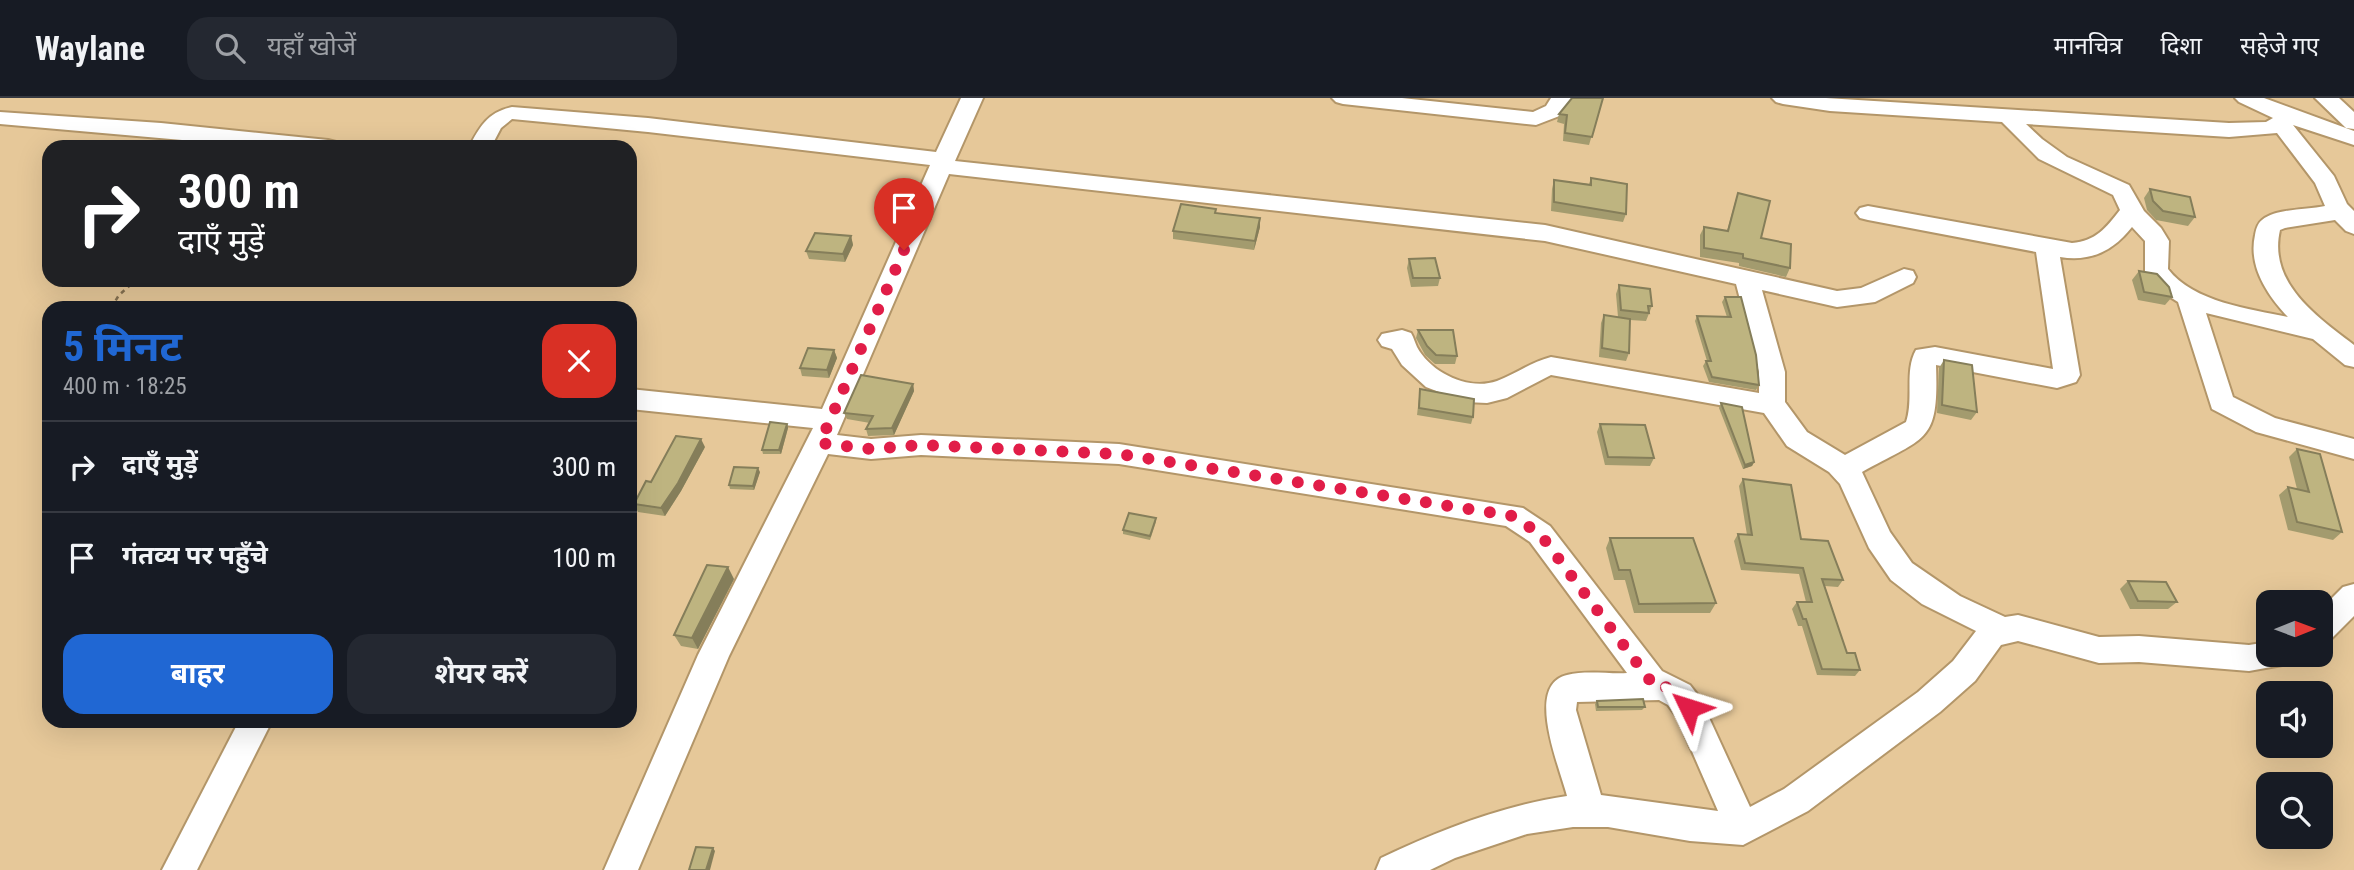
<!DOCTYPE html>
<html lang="hi">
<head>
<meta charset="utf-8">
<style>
	:root { --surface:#171b24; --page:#242831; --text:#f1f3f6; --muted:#9ea1a6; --line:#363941; --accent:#2067d3 }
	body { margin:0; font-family:"Roboto Condensed","Noto Sans Devanagari",sans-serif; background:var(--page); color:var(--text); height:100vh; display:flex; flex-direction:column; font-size:26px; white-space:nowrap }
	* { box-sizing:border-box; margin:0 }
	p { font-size:23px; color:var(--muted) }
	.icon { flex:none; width:38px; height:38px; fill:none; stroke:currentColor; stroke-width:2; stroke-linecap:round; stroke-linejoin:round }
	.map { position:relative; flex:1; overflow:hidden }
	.panel { position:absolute; left:42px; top:203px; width:595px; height:427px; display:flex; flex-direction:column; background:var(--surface); border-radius:21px; box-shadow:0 7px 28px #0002 }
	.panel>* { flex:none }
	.banner { position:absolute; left:42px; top:42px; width:595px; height:147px; border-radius:21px; box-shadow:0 7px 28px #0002; background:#202124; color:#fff; overflow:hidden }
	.needle { width:46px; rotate:89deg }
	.controls { position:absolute; left:2256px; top:492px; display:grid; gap:14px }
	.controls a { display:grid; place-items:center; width:77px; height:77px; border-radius:14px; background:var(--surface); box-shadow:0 7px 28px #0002; font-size:35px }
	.pin { position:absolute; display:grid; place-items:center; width:60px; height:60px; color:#fff; margin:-72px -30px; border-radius:50% 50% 50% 0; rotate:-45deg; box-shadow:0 0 7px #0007 }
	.pin .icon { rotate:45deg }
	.me { position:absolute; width:77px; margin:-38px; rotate:311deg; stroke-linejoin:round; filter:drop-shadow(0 0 5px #0008) }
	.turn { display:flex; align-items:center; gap:24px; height:147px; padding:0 21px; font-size:32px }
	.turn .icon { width:91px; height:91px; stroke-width:2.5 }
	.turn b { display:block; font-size:49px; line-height:60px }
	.round { display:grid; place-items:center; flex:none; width:74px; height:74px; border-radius:21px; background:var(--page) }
	.summary { display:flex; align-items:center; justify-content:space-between; height:119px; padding:0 21px }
	h1 { font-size:42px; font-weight:700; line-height:52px; color:var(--accent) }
	.button { display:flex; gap:14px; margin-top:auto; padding:14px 21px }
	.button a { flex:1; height:80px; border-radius:21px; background:var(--accent); color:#fff; font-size:28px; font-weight:700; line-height:80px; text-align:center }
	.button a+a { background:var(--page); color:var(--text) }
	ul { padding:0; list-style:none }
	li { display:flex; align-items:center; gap:21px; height:91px; padding:0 21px; border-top:2px solid var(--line) }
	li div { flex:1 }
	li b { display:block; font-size:26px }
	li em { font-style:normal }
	header { display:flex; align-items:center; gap:42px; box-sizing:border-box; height:98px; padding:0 35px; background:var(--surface); border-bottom:2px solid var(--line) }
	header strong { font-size:33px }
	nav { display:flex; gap:38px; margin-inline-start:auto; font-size:24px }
	.search { width:490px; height:63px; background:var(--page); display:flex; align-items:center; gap:18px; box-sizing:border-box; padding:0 24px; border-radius:21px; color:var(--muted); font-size:26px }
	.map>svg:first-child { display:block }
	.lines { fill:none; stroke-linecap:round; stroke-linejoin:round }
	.minor-casing { stroke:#b39669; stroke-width:4 }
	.path { stroke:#857151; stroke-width:2.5; stroke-dasharray:4.5 4.5; stroke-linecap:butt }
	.minor { fill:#fff; fill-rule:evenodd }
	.wall { fill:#a39b6e }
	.shaded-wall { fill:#857e5a }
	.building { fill:#beb480; stroke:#857e5a; stroke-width:2 }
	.route { stroke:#e11d48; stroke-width:12; stroke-dasharray:0 21.6 }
</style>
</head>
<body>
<header>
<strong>Waylane</strong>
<div class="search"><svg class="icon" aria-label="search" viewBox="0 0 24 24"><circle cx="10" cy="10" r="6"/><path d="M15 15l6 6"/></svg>यहाँ खोजें</div>
<nav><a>मानचित्र</a><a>दिशा</a><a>सहेजे गए</a></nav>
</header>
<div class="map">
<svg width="2354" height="772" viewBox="0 0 2354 772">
	<rect width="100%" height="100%" fill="#e6c899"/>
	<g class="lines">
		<defs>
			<g id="minor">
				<path d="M961,0H983L955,63L1545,127L1837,193L1861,190L1904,171L1913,173L1916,179L1913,185L1875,204L1837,209L1762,192L1785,274V304L1807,334L1845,357L1906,324C1914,301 1904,273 1916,252L1935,249L2053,271L2036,154L1868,122L1860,120L1856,115L1860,110L1868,108L2072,145C2096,143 2106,130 2120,112L2113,97L2039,61L2002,24L1830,13L1783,6L1776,4L1772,0H1826L2229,25L2266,24L2273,20L2239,4L2235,0H2264L2354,33V47L2293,27L2334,78L2347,106L2354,113V136L2346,133L2335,122L2285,130L2280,132C2268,185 2316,218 2354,247V269L2345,267L2313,241L2206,215L2233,299L2275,320L2354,341V361L2256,334L2212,311L2178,204L2159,192L2145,174V143L2132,129C2113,153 2091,164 2060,159L2080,277L2076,284L2057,290L1936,267C1939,346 1926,338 1862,374L1890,434L1912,465L1960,498L2005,519L2018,517L2099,539L2139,538L2249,547L2268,544V556H2298L2294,565L2249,573L2139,564L2099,565L2018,543L2001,547L1975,583L1940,614L1808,713L1743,747L1690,743L1608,729H1573L1527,736L1455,760L1430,772H1376L1381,760C1441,732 1501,708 1567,698C1560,670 1524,587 1567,577C1585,572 1608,576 1627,575L1530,444L1506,428L1119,366L921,357L871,361L828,356L729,558L638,772H604L698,557L813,330L630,311V291L822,311L930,67L648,34L512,21L501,30L491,49H469C480,28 488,14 512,9L648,20L936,54ZM2026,26L2229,39L2277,35L2315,85L2325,108C2307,112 2277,110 2262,122C2257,126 2256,132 2255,137C2248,168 2267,197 2288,219C2250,211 2193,204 2168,171L2169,143L2161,130L2144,113L2129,87L2067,59L2042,41ZM949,76L1545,143L1736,186L1759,274V295L1551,259C1531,264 1516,276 1497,283C1469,293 1431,275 1417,249C1415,245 1414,240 1411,235L1402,232L1382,236L1378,242L1382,248L1392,251L1402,267L1426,289L1465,304L1487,305L1507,300L1551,277L1764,315L1787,348L1829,374L1840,386L1869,450L1891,482L1922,506L1976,533L1953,563L1918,594L1784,691L1750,709L1700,600L1690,587L1662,573L1550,428L1523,410L1119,346L921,337L871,341L837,337ZM1659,602L1668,607L1677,619L1718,713L1601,697L1576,612L1577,604Z"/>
				<polygon points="1332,0 1402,0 1533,14 1546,8 1551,0 1573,0 1562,17 1536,27 1343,6 1336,4"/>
				<polygon points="2315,0 2339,0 2354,14 2354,31 2346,30"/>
				<polygon points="0,14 161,25 328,42 336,44 339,49 262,49 0,26"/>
				<polygon points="2354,486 2354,518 2331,541 2320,545 2320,512 2343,489"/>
				<polygon points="239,623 272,623 197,772 162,772"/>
			</g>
		</defs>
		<!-- minor casing -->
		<use href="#minor" class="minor-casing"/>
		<!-- path -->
		<polyline class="path" points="111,210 119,197 136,182"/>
		<!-- minor -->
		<use href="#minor" class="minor"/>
	</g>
	<!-- wall -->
	<g class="wall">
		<polygon points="1603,0 1589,47 1563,43 1564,26 1557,24 1559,16"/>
		<polygon points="1591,80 1626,116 1623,124 1551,113 1552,91 1554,82 1589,86"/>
		<polygon points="2150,91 2195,119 2188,128 2156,122 2147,112 2144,100"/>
		<polygon points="1738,95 1761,140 1790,170 1786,179 1739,168 1739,165 1700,159 1700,137 1704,129 1727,133 1735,104"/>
		<polygon points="1260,129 1254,152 1173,141 1173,133"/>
		<polygon points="851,138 853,147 845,164 809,161 806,153"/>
		<polygon points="1409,161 1440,180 1438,188 1411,189 1407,170"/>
		<polygon points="2139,173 2172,199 2165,207 2138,202 2132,182"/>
		<polygon points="1619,187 1652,208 1646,223 1630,222 1629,255 1626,263 1599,259 1601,225 1604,217 1618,219 1616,196"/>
		<polygon points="1725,199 1759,287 1756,292 1709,284 1703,268 1706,263 1707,263 1695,223 1697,218 1727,219 1722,204"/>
		<polygon points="1418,232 1457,258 1455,266 1435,266 1425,257 1416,240"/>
		<polygon points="834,252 837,260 829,280 802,278 800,270"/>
		<polygon points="1944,262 1977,314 1971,322 1937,315 1939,270"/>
		<polygon points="913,286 914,293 894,337 868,338 866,331 870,325 847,321 844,315"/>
		<polygon points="1420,291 1473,319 1471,326 1417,317"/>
		<polygon points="1721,305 1754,364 1752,368 1743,371 1719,310"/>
		<polygon points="787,326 788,330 781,356 763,356 762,352"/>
		<polygon points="1600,326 1654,360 1650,368 1605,367 1597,334"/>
		<polygon points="705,349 681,393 665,418 638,414 634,406 651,384"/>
		<polygon points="2297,351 2342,434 2333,442 2288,432 2279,397 2288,389 2297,391 2289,359"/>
		<polygon points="760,374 754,392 730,391 729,387"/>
		<polygon points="1743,381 1843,482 1838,489 1825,488 1847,555 1860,572 1855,578 1817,577 1802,528 1798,528 1792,511 1797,504 1806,504 1799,476 1741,472 1734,443 1738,436 1747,437 1739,388"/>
		<polygon points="1156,420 1156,424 1150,442 1123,436 1123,432"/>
		<polygon points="1610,440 1716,505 1710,515 1634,515 1625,482 1614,482 1606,450"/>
		<polygon points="734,481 698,551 681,548 674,537"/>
		<polygon points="2128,483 2177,504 2168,511 2130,511 2120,491"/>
		<polygon points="1597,603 1645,609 1642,612 1596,613 1595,606"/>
	</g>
	<!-- shaded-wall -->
	<g class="shaded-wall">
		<polygon points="1260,120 1260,129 1254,152 1255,143"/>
		<polygon points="851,138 853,147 845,164 843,156"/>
		<polygon points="834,252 837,260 829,280 827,272"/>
		<polygon points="913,286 914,293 894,337 892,330"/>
		<polygon points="787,326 788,330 781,356 779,352"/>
		<polygon points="701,341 705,349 681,393 665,418 661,410"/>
		<polygon points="1754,364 1752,368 1743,371 1745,367"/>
		<polygon points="758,370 760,374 754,392 753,388"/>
		<polygon points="728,469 734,481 698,551 692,540"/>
		<polygon points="713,750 715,753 710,772 706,772"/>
	</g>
	<!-- building -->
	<g class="building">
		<polygon points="1572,0 1603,0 1592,39 1565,35 1567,17 1559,16"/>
		<polygon points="1591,80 1627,86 1626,116 1554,104 1554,82 1591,87"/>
		<polygon points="2150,91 2190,99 2195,119 2163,113 2153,103"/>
		<polygon points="1738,95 1770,103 1761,140 1791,146 1790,170 1743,160 1743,156 1704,150 1704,129 1728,133"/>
		<polygon points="1181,106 1216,111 1215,115 1260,120 1255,143 1173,133"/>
		<polygon points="815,135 851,138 843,156 806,153"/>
		<polygon points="1435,160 1440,180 1413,180 1409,161"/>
		<polygon points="2139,173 2157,176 2169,189 2172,199 2144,194"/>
		<polygon points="1619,187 1650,191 1652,208 1648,208 1649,215 1621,212"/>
		<polygon points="1725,199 1741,199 1756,257 1759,287 1712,279 1706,263 1711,263 1697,218 1731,219"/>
		<polygon points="1604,217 1630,221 1629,255 1602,250"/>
		<polygon points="1418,232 1453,232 1457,258 1436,257 1427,248"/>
		<polygon points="808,250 834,252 827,272 800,270"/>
		<polygon points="1944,262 1972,267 1977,314 1942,307"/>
		<polygon points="861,277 913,286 892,330 866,331 873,318 844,315"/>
		<polygon points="1420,291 1474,301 1473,319 1419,310"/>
		<polygon points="1721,305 1742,309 1754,364 1745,367"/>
		<polygon points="770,324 787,326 779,352 762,352"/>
		<polygon points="1600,326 1645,327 1654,360 1608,359"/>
		<polygon points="676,338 701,341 678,385 661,410 634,406 646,383 651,384"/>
		<polygon points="2297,351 2320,356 2342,434 2297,424 2288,389 2309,394"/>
		<polygon points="734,369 758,370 753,388 729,387"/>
		<polygon points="1743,381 1791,387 1801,441 1828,443 1843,482 1822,481 1847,555 1855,555 1860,572 1822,571 1806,521 1803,521 1797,504 1812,504 1803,470 1745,465 1738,436 1752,437"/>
		<polygon points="1129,415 1156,420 1150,438 1123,432"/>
		<polygon points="1610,440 1693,440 1716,505 1639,506 1630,472 1619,472"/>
		<polygon points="707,467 728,469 692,540 674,537"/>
		<polygon points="2128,483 2166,484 2177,504 2138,503"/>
		<polygon points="1643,601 1645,609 1598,609 1597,603"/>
		<polygon points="696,749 713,750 706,772 689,772"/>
	</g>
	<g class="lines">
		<!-- route -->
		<polyline class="route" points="904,152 820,345 871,351 922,347 1119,356 1513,418 1540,436 1655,589 1662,587 1679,597 1689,610"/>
	</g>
</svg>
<div class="controls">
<a><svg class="needle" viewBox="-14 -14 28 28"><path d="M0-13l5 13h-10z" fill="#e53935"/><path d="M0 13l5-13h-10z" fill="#9ea1a6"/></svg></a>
<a><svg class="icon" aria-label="sound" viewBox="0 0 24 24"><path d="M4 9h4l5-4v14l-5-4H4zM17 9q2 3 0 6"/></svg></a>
<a><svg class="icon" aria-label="search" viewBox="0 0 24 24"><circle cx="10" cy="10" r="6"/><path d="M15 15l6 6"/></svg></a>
</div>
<div class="pin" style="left:904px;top:152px;background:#d93025"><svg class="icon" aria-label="arrive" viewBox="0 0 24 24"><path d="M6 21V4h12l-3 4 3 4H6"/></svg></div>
<svg class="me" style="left:1689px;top:610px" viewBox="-20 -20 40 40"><path d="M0-17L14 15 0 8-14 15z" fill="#e11d48" stroke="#fff" stroke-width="4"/></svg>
<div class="banner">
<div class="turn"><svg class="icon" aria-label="right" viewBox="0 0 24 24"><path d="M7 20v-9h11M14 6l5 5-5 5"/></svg><div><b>300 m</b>दाएँ मुड़ें</div></div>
</div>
<section class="panel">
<div class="summary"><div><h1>5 मिनट</h1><p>400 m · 18:25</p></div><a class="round" style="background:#d93025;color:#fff"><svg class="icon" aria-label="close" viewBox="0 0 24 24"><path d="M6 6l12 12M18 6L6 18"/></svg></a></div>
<ul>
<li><svg class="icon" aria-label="right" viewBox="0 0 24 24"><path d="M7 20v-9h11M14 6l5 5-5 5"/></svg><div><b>दाएँ मुड़ें</b></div><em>300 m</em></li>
<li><svg class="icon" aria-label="arrive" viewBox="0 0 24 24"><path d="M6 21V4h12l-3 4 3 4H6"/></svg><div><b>गंतव्य पर पहुँचे</b></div><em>100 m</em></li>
</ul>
<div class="button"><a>बाहर</a><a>शेयर करें</a></div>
</section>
</div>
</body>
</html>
